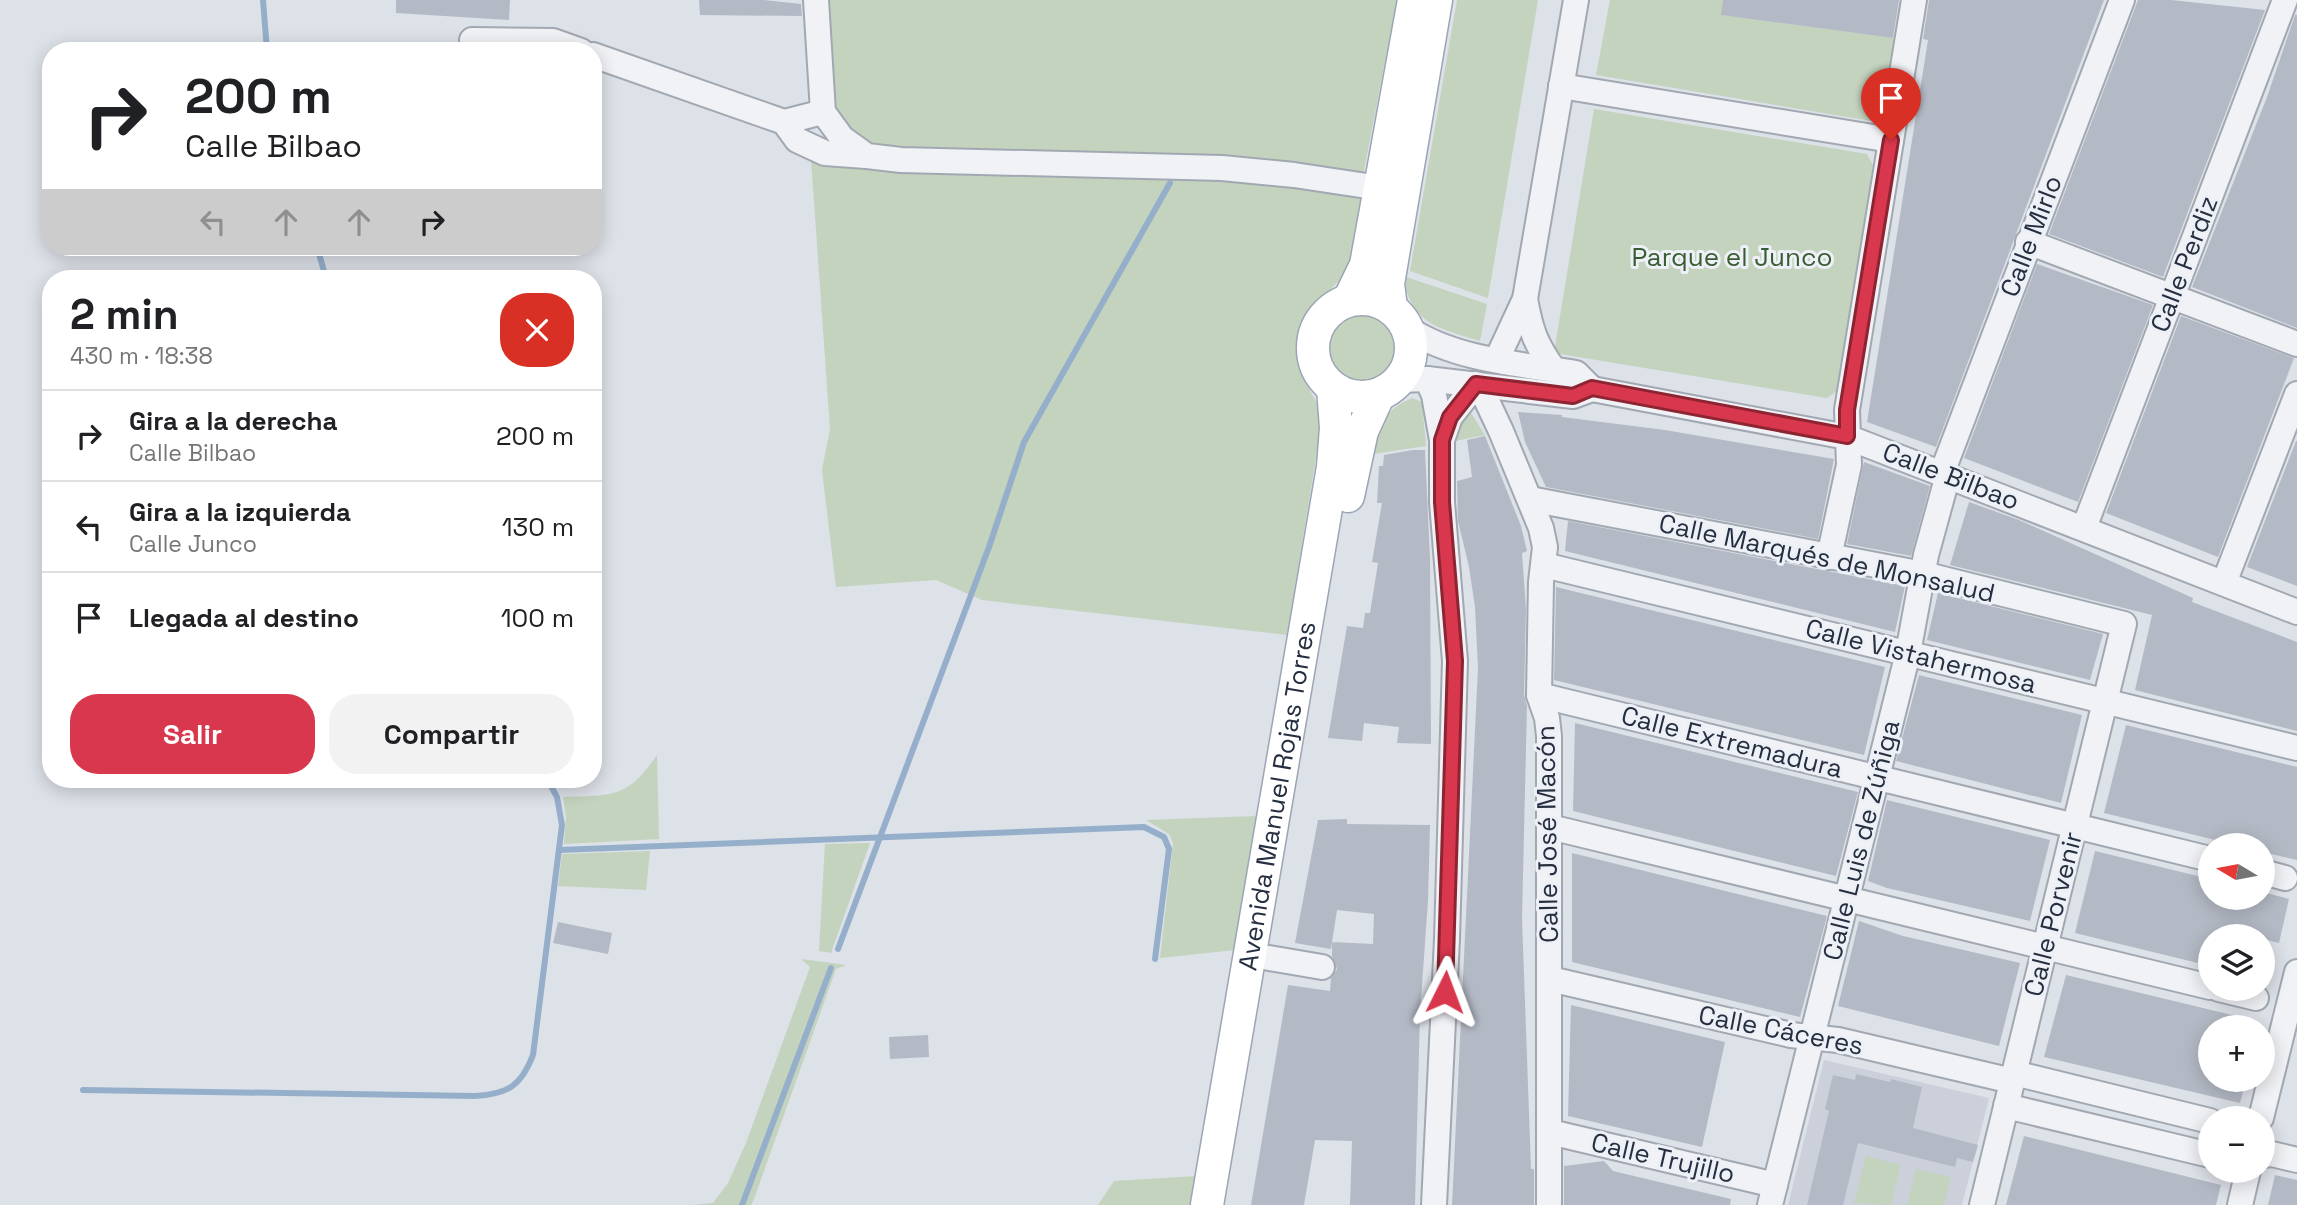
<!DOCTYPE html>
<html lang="es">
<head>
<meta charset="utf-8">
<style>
	:root { --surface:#fff; --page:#f2f2f2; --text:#202124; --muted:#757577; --line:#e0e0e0; --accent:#d8374d }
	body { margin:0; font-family:"Space Grotesk",sans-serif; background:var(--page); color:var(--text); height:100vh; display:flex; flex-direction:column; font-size:26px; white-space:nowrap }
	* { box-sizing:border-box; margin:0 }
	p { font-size:23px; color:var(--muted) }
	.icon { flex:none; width:38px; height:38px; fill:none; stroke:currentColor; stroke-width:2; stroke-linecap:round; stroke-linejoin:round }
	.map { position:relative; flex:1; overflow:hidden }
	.side { position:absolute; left:42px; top:270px; width:560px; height:518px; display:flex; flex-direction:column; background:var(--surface); border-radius:28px; box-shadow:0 4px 18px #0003 }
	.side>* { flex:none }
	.top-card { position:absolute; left:42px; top:42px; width:560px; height:214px; border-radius:28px; box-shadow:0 4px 18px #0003; background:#fff; color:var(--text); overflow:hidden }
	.needle { width:46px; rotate:280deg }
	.controls { position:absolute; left:2198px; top:833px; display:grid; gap:14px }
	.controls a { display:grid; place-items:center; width:77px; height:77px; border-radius:50%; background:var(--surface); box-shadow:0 4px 18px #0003; font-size:35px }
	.pin { position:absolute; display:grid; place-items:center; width:60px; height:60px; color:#fff; margin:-72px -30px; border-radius:50% 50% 50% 0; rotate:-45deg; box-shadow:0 0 7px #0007 }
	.pin .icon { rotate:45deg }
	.me { position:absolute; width:77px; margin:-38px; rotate:3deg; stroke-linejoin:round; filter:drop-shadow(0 0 5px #0008) }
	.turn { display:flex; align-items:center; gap:24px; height:147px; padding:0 28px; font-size:32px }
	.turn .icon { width:91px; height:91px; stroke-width:2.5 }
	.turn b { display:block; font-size:49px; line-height:60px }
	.lanes { display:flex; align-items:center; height:66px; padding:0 28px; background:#0003; justify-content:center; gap:35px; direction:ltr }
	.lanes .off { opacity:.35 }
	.round { display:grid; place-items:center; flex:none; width:74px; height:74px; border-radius:28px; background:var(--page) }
	.headline { display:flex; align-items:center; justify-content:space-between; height:119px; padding:0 28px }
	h1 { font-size:42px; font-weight:700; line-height:52px }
	.primary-button { display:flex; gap:14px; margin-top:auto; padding:14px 28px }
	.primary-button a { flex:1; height:80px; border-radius:28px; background:var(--accent); color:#fff; font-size:28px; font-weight:700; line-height:80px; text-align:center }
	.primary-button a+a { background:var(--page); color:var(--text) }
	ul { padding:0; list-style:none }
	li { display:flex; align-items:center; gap:21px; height:91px; padding:0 28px; border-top:2px solid var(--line) }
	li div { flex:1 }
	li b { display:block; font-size:26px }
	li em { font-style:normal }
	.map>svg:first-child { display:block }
	.built { fill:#cbd0da }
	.green { fill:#c3d3be }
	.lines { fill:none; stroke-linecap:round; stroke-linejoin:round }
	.stream { stroke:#95afcb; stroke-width:6 }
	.building { fill:#b4bac5 }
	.minor-casing { stroke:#a2a8b2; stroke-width:28 }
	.major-casing { stroke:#9ca5b5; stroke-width:35 }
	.minor { stroke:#f0f2f6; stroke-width:24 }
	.major { stroke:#fff; stroke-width:32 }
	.route-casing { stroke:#8c2432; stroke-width:18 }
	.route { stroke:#d8374d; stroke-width:12 }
	.labels { text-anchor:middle; stroke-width:6; stroke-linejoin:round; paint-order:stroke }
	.street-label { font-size:26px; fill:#252f40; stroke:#edf0f6 }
	.park-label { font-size:26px; fill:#395d32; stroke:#edf0f6 }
</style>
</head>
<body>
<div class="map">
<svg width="2297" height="1205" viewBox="0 0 2297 1205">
	<rect width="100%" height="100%" fill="#dde1e8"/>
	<!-- built -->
	<polygon class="built" points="1824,1060 1989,1098 1962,1205 1788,1205"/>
	<!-- green -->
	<g class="green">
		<polygon points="825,0 1397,0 1363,175 883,150 862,143 834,112"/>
		<polygon points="1457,0 1538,0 1488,298 1410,271"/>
		<polygon points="1610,0 1723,0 1722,15 1894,38 1882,114 1877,119 1871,121 1596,75"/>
		<polygon points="1594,109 1867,154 1873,165 1837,391 1827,398 1554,353"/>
		<polygon points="811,159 1185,174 1363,193 1349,271 1310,309 1300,329 1298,352 1301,374 1319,407 1321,427 1287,635 982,600 936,580 836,587 822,470 830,429"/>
		<path d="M1403,276L1487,304L1480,341C1438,328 1411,324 1403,276Z"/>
		<circle cx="1363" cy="348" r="33"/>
		<path d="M1412,398L1422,402L1426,446L1373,454C1377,427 1385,409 1412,398Z"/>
		<polygon points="1471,413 1485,435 1455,441 1461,423"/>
		<path d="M657,755L659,839L564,844L566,818L563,797C613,795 627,799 657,755Z"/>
		<polygon points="1257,816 1235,950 1160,958 1173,843 1169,834 1146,820"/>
		<polygon points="870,843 831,953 819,951 825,844"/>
		<polygon points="650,851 646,890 558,886 562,854"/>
		<polygon points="801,959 846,965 836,969 754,1199 751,1205 692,1205 713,1203 728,1183 746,1143 810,967"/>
		<polygon points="1866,1156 1901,1165 1891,1205 1854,1203"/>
		<polygon points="1916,1169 1951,1177 1944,1205 1907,1205"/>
		<polygon points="1198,1176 1193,1205 1098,1205 1114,1181"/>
	</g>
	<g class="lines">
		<!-- stream -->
		<g class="stream">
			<polyline points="263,0 267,51"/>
			<polyline points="317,247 326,278"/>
			<polyline points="559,850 1144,827 1164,837 1169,849 1155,959"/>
			<polyline points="838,949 989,547 1024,442 1170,183"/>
			<path d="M83,1090L475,1096C508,1094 521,1086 533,1055L562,825L557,797L547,779"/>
			<polyline points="742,1205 831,968"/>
		</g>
	</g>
	<!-- building -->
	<g class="building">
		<polygon points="396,0 510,0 509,20 396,13"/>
		<polygon points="699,0 764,0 801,4 802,16 700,15"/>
		<polygon points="1723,0 1899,0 1893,38 1721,15"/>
		<polygon points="1929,0 2104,0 1936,447 1867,422 1928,40 1923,39"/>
		<polygon points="2138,0 2171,0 2265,10 2163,277 2049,234"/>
		<polygon points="2295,15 2297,15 2297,328 2192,287 2267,97"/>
		<polygon points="2037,264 2153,305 2078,502 1964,458"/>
		<polygon points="2181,316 2294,358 2218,557 2106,513"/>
		<polygon points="1518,412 1562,415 1562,417 1665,430 1834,459 1818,539 1546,487 1525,442"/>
		<polygon points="1485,436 1521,526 1527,551 1522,553 1526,609 1524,695 1527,706 1522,918 1531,1169 1534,1169 1534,1205 1452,1205 1478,668 1475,607 1469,567 1458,521 1457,481 1472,477 1467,440"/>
		<polygon points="2296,441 2297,441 2297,586 2247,567"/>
		<polygon points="1413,450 1425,450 1430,559 1431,744 1397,743 1399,727 1364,723 1362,741 1328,738 1347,626 1363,628 1365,613 1370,613 1378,563 1372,562 1382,503 1377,503 1379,466 1383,466 1384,455"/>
		<polygon points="1864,462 1930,486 1911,556 1847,544"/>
		<polygon points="1969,502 2019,520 2193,598 2192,602 2297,642 2297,731 2135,690 2152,615 1950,565"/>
		<polygon points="1568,521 1905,586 1895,632 1565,551"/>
		<polygon points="1556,587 1885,667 1864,755 1554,680"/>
		<polygon points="1938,593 2103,634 2090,680 1927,640"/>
		<polygon points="1919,675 2082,715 2061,803 1896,761"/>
		<polygon points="1575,723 1858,792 1836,876 1573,811"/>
		<polygon points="2126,725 2297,767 2297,860 2263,852 2263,845 2236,845 2104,813"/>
		<polygon points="1887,800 2050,840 2030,921 1887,888 1868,881"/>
		<polygon points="1347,819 1347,824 1430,825 1428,901 1420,1013 1415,1205 1350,1205 1352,1141 1315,1140 1304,1205 1251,1205 1288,985 1330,991 1331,978 1337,969 1332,956 1332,942 1373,944 1374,914 1337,910 1331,949 1295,943 1318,820"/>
		<polygon points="2095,851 2210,879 2210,898 2263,898 2263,892 2289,899 2279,943 2263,939 2263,936 2210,936 2210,966 2075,933"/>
		<polygon points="1572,853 1827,916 1800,1017 1572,962"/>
		<polygon points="1859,921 1903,936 2020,963 1999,1046 1838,1006"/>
		<polygon points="558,922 612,933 608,954 553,943"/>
		<polygon points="2066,975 2257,1021 2257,1027 2210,1027 2210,1080 2246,1080 2240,1103 2044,1057"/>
		<polygon points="1571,1005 1725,1042 1702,1147 1568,1116"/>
		<polygon points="928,1035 929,1057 890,1059 889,1037"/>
		<polygon points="1856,1074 1890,1082 1891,1079 1922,1087 1913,1128 1978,1145 1973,1162 1957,1158 1955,1167 1858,1143 1843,1205 1807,1205 1829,1111 1825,1109 1833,1075 1855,1080"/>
		<polygon points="2024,1136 2221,1185 2216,1205 2006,1205"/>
		<polygon points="1604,1161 1613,1171 1731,1199 1730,1205 1564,1205 1564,1166"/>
		<polygon points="2275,1175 2297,1180 2297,1205 2268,1205"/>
	</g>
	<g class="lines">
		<defs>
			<g id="minor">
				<polyline points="816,0 823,112 842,138 867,156 901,160 1222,168 1294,175 1380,188"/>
				<polyline points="472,40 553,41 581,51"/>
				<polyline points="593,55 784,122 823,112"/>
				<polyline points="1561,86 1891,140"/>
				<polyline points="784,122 797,140 825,153 866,156"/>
				<polyline points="2028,242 2297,344"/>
				<path d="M1525,299C1531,331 1535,343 1554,370"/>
				<path d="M1407,328C1454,360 1520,364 1576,373L1592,389"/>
				<polyline points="1497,359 1525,299 1576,0"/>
				<polyline points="1427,379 1434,395 1442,440 1442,502 1455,661 1447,939 1434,1205"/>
				<polyline points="1399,380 1427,379 1573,396 1592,389 1847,437 2297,612"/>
				<polyline points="1442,440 1450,417 1476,384 1485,397 1501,431 1541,528 1545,547 1541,582 1539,695 1547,718 1549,736 1549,1205"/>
				<polyline points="1942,473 2122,0"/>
				<polyline points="1530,499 1923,574 2124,624 1982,1205"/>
				<polyline points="2084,528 2285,0"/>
				<polyline points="1829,557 1849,465 1847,410 1914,0"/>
				<polyline points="1544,565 2297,748"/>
				<polyline points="2224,583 2297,394"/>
				<polyline points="1539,695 2210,859"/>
				<polyline points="1550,827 2210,987"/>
				<polyline points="2263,872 2285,878"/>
				<polyline points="1269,958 1322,967"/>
				<polyline points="1550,979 1791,1035 1838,1040 2012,1081"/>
				<polyline points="2219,989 2256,998"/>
				<polyline points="2014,1073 2210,1121"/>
				<polyline points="2006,1106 2210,1155"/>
				<polyline points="2261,1118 2297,972"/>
				<polyline points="1550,1132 1775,1185"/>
				<polyline points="2263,1155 2272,1154 2297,1160"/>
				<polyline points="1770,1205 1908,653 1926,555 1948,475"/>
				<polyline points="2240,1205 2248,1171"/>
			</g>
			<g id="major">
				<circle cx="1362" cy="348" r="49"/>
				<polyline points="1349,300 1366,265 1414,0"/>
				<polyline points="1391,308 1388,284 1436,0"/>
				<polyline points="1348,496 1362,431 1379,394"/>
				<path id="s1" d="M1207,1205L1333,467L1336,428L1333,388"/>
			</g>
		</defs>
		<!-- minor casing -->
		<use href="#minor" class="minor-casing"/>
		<!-- major casing -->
		<use href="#major" class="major-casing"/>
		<!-- minor -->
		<use href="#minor" class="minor"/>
		<!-- major -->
		<use href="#major" class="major"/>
	</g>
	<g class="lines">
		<defs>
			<polyline id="route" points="1445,992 1455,661 1442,502 1442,440 1450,417 1476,384 1573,396 1592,388 1847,436 1847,410 1891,140"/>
		</defs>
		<!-- route casing -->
		<use href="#route" class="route-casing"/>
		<!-- route -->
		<use href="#route" class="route"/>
	</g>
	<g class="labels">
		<!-- street labels -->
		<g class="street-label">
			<text transform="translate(2031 236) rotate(-69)" y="9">Calle Mirlo</text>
			<text transform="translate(2184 264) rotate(-69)" y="9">Calle Perdiz</text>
			<text transform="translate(1951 476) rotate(21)" y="9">Calle Bilbao</text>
			<text transform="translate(1827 558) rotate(12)" y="9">Calle Marqués de Monsalud</text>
			<text transform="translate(1921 656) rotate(14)" y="9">Calle Vistahermosa</text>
			<text transform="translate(1732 742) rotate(14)" y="9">Calle Extremadura</text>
			<text dy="9" stroke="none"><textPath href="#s1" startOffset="415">Avenida Manuel Rojas Torres</textPath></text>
			<text transform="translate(1547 834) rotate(-91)" y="9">Calle José Macón</text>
			<text transform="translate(1861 840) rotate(-76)" y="9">Calle Luis de Zúñiga</text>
			<text transform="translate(2053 914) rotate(-76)" y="9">Calle Porvenir</text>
			<text transform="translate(1781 1030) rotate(11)" y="9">Calle Cáceres</text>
			<text transform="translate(1663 1158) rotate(13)" y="9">Calle Trujillo</text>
		</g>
		<!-- park labels -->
		<g class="park-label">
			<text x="1732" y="266">Parque el Junco</text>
		</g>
	</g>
</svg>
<div class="controls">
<a><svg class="needle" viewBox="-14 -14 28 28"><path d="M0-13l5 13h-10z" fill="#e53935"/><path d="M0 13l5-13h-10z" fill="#757577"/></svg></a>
<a><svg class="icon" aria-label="layers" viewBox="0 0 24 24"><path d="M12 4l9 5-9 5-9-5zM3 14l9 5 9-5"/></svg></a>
<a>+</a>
<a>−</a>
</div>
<div class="pin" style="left:1891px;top:140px;background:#d93025"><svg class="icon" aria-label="arrive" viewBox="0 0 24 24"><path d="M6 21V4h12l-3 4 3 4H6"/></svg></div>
<svg class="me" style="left:1445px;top:992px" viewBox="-20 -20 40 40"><path d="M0-17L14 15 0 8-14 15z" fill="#d8374d" stroke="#fff" stroke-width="4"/></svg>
<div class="top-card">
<div class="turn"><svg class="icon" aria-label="right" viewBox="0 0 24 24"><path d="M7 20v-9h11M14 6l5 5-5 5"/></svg><div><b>200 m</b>Calle Bilbao</div></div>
<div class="lanes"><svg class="icon off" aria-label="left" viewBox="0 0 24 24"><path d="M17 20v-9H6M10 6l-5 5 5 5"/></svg><svg class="icon off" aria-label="ahead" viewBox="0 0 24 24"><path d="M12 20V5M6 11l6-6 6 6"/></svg><svg class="icon off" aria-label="ahead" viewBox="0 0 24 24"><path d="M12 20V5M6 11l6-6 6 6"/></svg><svg class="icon" aria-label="right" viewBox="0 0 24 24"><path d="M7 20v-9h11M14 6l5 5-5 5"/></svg></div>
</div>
<section class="side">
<div class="headline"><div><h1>2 min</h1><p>430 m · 18:38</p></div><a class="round" style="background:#d93025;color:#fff"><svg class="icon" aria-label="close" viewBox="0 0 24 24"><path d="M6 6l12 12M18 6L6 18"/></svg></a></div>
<ul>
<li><svg class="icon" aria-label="right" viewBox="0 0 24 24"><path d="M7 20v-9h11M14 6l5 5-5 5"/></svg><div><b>Gira a la derecha</b><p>Calle Bilbao</p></div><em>200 m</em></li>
<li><svg class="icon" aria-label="left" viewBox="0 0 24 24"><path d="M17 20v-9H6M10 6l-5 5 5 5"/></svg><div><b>Gira a la izquierda</b><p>Calle Junco</p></div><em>130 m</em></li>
<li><svg class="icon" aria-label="arrive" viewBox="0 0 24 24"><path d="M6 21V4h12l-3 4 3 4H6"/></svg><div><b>Llegada al destino</b></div><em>100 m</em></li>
</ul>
<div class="primary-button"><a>Salir</a><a>Compartir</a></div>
</section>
</div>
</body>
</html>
